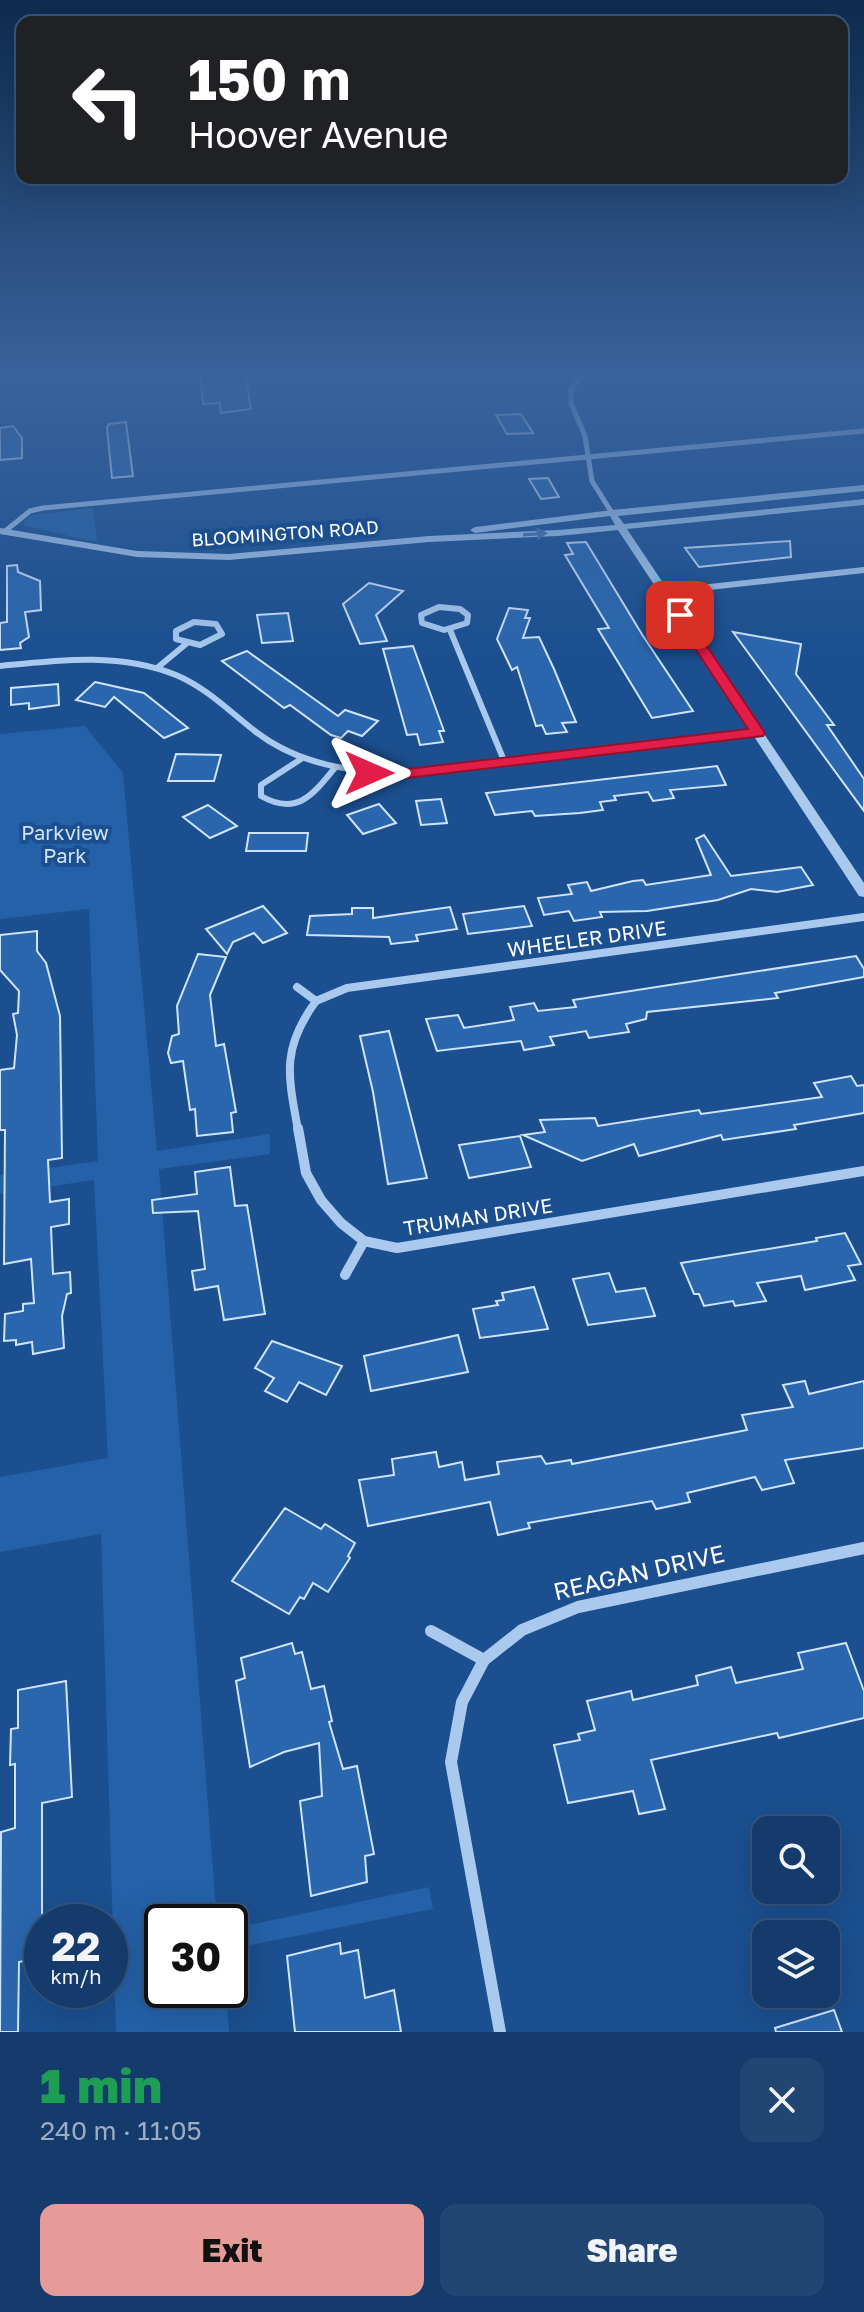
<!DOCTYPE html>
<html lang="en">
<head>
<meta charset="utf-8">
<style>
	:root { --surface:#143b6b; --page:#214673; --text:#f1f3f6; --muted:#9dadc1; --line:#33557e; --accent:#e69b98 }
	body { margin:0; font-family:"Golos Text",sans-serif; background:var(--page); color:var(--text); height:100vh; display:flex; flex-direction:column; font-size:30px; white-space:nowrap }
	* { box-sizing:border-box; margin:0 }
	p { font-size:26px; color:var(--muted) }
	.icon { flex:none; width:44px; height:44px; fill:none; stroke:currentColor; stroke-width:2; stroke-linecap:round; stroke-linejoin:round }
	.map { position:relative; height:2032px; overflow:hidden }
	.side { display:flex; flex-direction:column; background:var(--surface); flex:1 }
	.side>* { flex:none }
	.guide { position:absolute; left:16px; top:16px; width:832px; height:168px; border-radius:16px; box-shadow:0 8px 32px #0002,0 0 0 2px var(--line); background:#202124; color:#fff; overflow:hidden }
	.controls { position:absolute; left:752px; top:1816px; display:grid; gap:16px }
	.controls a { display:grid; place-items:center; width:88px; height:88px; border-radius:16px; background:var(--surface); box-shadow:0 8px 32px #0002,0 0 0 2px var(--line); font-size:40px }
	.speed { position:absolute; left:24px; top:1904px; display:flex; gap:16px; font-size:40px; font-weight:700; text-align:center }
	.speed>* { display:grid; place-content:center; width:104px; height:104px; border-radius:50%; background:var(--surface); box-shadow:0 8px 32px #0002,0 0 0 2px var(--line); line-height:1 }
	.speed small { font-size:20px; font-weight:400 }
	.speed .limit { border:4px solid #111; border-radius:12px; background:#fff; color:#111 }
	.pin { position:absolute; display:grid; place-items:center; width:68px; height:68px; color:#fff; margin:-34px; border-radius:16px; box-shadow:0 4px 12px #0006 }
	.me { position:absolute; width:88px; margin:-44px; rotate:90deg; stroke-linejoin:round; filter:drop-shadow(0 0 6px #0008) }
	.turn { display:flex; align-items:center; gap:28px; height:168px; padding:0 40px; font-size:36px }
	.turn .icon { width:104px; height:104px; stroke-width:2.5 }
	.turn b { display:block; font-size:56px; line-height:68px }
	.round { display:grid; place-items:center; flex:none; width:84px; height:84px; border-radius:16px; background:var(--page) }
	.headline { display:flex; align-items:center; justify-content:space-between; height:136px; padding:0 40px }
	h1 { font-size:48px; font-weight:800; line-height:60px; color:#1e9e55 }
	.cta { display:flex; gap:16px; margin-top:auto; padding:16px 40px }
	.cta a { flex:1; height:92px; border-radius:16px; background:var(--accent); color:#111; font-size:32px; font-weight:800; line-height:92px; text-align:center }
	.cta a+a { background:var(--page); color:var(--text) }
	.map>svg:first-child { display:block }
	.green { fill:#2461a8 }
	.building { fill:#2a66ad; stroke:#cfe3fa; stroke-width:2 }
	.lines { fill:none; stroke-linecap:round; stroke-linejoin:round }
	.minor-far4 { stroke:#a9c9ee; stroke-width:5 }
	.minor-far3 { stroke:#a9c9ee; stroke-width:6 }
	.minor-far2 { stroke:#a9c9ee; stroke-width:8 }
	.minor-far1 { stroke:#a9c9ee; stroke-width:10 }
	.minor { stroke:#a9c9ee; stroke-width:12 }
	.tertiary { fill:#a9c9ee; fill-rule:evenodd }
	.oneway { fill:#4674ac }
	.route { fill:#e11d48; stroke:#92132f; stroke-width:2 }
	.labels { text-anchor:middle; stroke-width:8; stroke-linejoin:round; paint-order:stroke }
	.far-street-label { font-size:18px; fill:#fff; stroke:#1b4f8f }
	.park-label { font-size:20px; fill:#cfe3fa; stroke:#1b4f8f }
	.street-label { font-size:20px; fill:#fff; stroke:#1b4f8f }
	.near-street-label { font-size:24px; fill:#fff; stroke:#1b4f8f }
</style>
</head>
<body>
<div class="map">
<svg width="864" height="2032" viewBox="0 0 864 2032">
	<rect width="100%" height="100%" fill="#1b4f8f"/>
	<!-- green -->
	<g class="green">
		<polygon points="93,508 97,542 25,526 24,521 32,515"/>
		<polygon points="85,726 123,773 157,1151 270,1134 270,1154 159,1169 217,1922 162,1922 162,1990 226,1990 229,2032 116,2032 101,1534 0,1552 0,1477 108,1458 94,1180 0,1194 0,1175 98,1161 89,909 0,919 0,734"/>
		<polygon points="429,1887 433,1909 230,1949 230,1929"/>
	</g>
	<!-- building -->
	<g class="building">
		<polygon points="200,372 245,372 251,409 221,413 220,403 203,404"/>
		<polygon points="521,414 533,433 507,434 496,415"/>
		<polygon points="126,422 133,476 112,478 107,428 109,424"/>
		<polygon points="13,426 22,438 22,458 0,460 0,428"/>
		<polygon points="548,478 559,497 541,499 529,479"/>
		<polygon points="790,541 791,557 699,567 685,548"/>
		<polygon points="586,542 643,636 693,711 652,718 598,629 609,628 565,555 573,554 567,543"/>
		<polygon points="17,565 18,572 40,581 41,610 25,612 29,637 20,643 21,648 0,650 0,623 7,622 7,566"/>
		<polygon points="369,583 403,591 376,615 387,641 360,644 343,604"/>
		<polygon points="509,608 528,610 525,618 530,618 523,638 539,637 554,669 576,722 562,723 567,732 546,734 542,725 536,726 517,667 512,670 497,639"/>
		<polygon points="288,613 293,641 262,643 257,615"/>
		<polygon points="733,632 801,644 796,674 834,725 827,725 864,779 864,811"/>
		<polygon points="413,646 444,731 439,731 443,742 420,745 417,734 407,735 383,649"/>
		<polygon points="247,651 338,716 345,710 378,721 362,736 348,731 341,738 331,735 290,705 284,708 222,661"/>
		<polygon points="95,682 144,693 188,728 164,738 114,697 105,707 76,700"/>
		<polygon points="58,684 59,705 29,709 29,703 11,705 11,688"/>
		<polygon points="176,754 221,755 214,781 168,781"/>
		<polygon points="717,766 726,785 670,790 674,798 653,801 648,792 614,796 616,800 600,802 603,810 580,813 535,816 532,811 495,815 486,793"/>
		<polygon points="441,799 447,823 421,825 416,801"/>
		<polygon points="379,804 396,823 363,834 347,815"/>
		<polygon points="208,805 237,826 210,838 183,817"/>
		<polygon points="249,833 308,833 306,851 246,851"/>
		<polygon points="704,835 731,876 801,867 813,885 777,892 751,889 718,900 647,911 600,912 602,917 574,921 569,911 544,915 538,898 572,894 568,885 587,882 591,891 633,881 643,880 646,885 711,875 696,839"/>
		<polygon points="263,906 287,933 263,943 254,933 233,942 227,954 206,929"/>
		<polygon points="524,906 532,926 468,934 463,914"/>
		<polygon points="450,907 457,929 416,935 418,941 391,944 389,937 307,935 310,916 352,914 352,908 373,908 373,918"/>
		<polygon points="37,931 37,951 46,963 60,1016 62,1158 48,1160 50,1202 69,1199 69,1224 51,1227 53,1274 70,1272 71,1293 67,1294 62,1316 64,1348 33,1354 32,1342 16,1345 16,1340 4,1341 5,1314 23,1311 23,1304 34,1303 31,1259 4,1264 5,1130 0,1130 0,1070 14,1068 17,1035 13,1014 18,1013 19,991 0,970 0,935"/>
		<polygon points="198,954 226,957 210,995 216,1046 224,1044 236,1112 231,1113 233,1132 197,1136 195,1109 190,1110 183,1061 171,1063 168,1053 172,1036 179,1034 177,1006"/>
		<polygon points="856,956 864,969 864,977 775,993 778,998 647,1012 646,1019 626,1024 629,1032 589,1038 586,1031 550,1037 554,1045 524,1050 521,1041 437,1051 426,1019 458,1015 464,1028 514,1020 510,1007 534,1003 538,1011 576,1007 573,1000"/>
		<polygon points="389,1031 427,1178 388,1184 373,1092 360,1036"/>
		<polygon points="851,1076 857,1086 864,1085 864,1113 794,1125 796,1129 723,1140 721,1135 639,1156 634,1144 582,1161 523,1135 545,1132 540,1120 595,1118 598,1126 699,1110 701,1114 822,1097 814,1083"/>
		<polygon points="520,1136 531,1167 469,1178 459,1145"/>
		<polygon points="230,1167 235,1206 247,1205 265,1314 224,1320 218,1286 195,1290 192,1271 205,1269 198,1211 153,1213 152,1200 197,1194 195,1172"/>
		<polygon points="845,1233 861,1264 848,1266 855,1280 805,1290 801,1276 757,1283 766,1301 735,1306 733,1301 704,1306 699,1294 694,1294 681,1263 817,1241 816,1238"/>
		<polygon points="609,1273 616,1292 645,1288 655,1316 588,1325 573,1279"/>
		<polygon points="534,1287 548,1329 480,1338 473,1309 498,1305 496,1301 504,1300 502,1293"/>
		<polygon points="458,1335 468,1372 371,1391 364,1356"/>
		<polygon points="272,1341 342,1366 326,1395 299,1382 287,1402 265,1391 274,1378 255,1368"/>
		<polygon points="805,1381 809,1394 864,1381 864,1448 785,1460 794,1483 762,1490 755,1477 687,1493 690,1502 656,1509 652,1501 528,1523 530,1528 498,1535 490,1502 368,1526 359,1480 394,1475 392,1459 436,1452 439,1467 462,1462 465,1480 499,1474 497,1462 541,1456 546,1464 571,1460 572,1464 747,1430 742,1415 793,1407 783,1385"/>
		<polygon points="285,1508 321,1529 325,1524 355,1543 348,1556 350,1558 328,1592 313,1583 304,1599 300,1597 289,1614 232,1581"/>
		<polygon points="292,1643 295,1654 302,1652 311,1689 324,1686 332,1721 329,1722 343,1769 357,1766 374,1854 365,1856 367,1882 311,1896 300,1801 322,1796 319,1743 284,1752 250,1767 236,1681 245,1678 241,1658"/>
		<polygon points="846,1643 864,1691 864,1718 779,1738 777,1733 651,1760 665,1809 639,1814 633,1791 568,1803 554,1745 580,1740 578,1734 595,1730 587,1701 631,1691 633,1700 698,1685 696,1676 731,1667 736,1683 803,1669 798,1653"/>
		<polygon points="66,1681 72,1797 42,1803 42,1957 19,1962 18,2032 0,2032 1,1832 15,1828 15,1764 10,1765 11,1729 18,1728 18,1690"/>
		<polygon points="340,1943 341,1954 358,1950 365,1998 394,1990 401,2032 295,2032 287,1956"/>
		<polygon points="834,2010 842,2032 776,2032 775,2028"/>
	</g>
	<g class="lines">
		<!-- minor-far4 -->
		<g class="minor-far4">
			<polyline points="585,372 571,390 571,403 585,436 592,481 612,513"/>
			<polyline points="0,373 19,372"/>
			<polyline points="4,532 30,511 43,508 864,431"/>
		</g>
		<!-- minor-far3 -->
		<g class="minor-far3">
			<polyline points="664,592 864,570"/>
			<polygon points="439,607 460,609 468,615 467,623 444,630 422,623 421,615"/>
			<polygon points="194,622 216,624 222,634 200,645 176,639 176,631"/>
			<polyline points="450,630 505,763"/>
			<path d="M0,666C58,660 120,652 176,675C207,688 230,712 256,732C301,766 352,772 407,773L758,733"/>
			<polyline points="157,668 186,644"/>
			<path d="M301,759L261,785V796C296,816 312,796 334,769"/>
		</g>
		<!-- minor-far2 -->
		<g class="minor-far2">
			<polyline points="297,987 316,1001"/>
			<polyline points="316,1001 347,988 864,917"/>
			<path d="M298,1130C288,1075 281,1049 316,1001"/>
		</g>
		<!-- minor-far1 -->
		<g class="minor-far1">
			<polyline points="298,1128 306,1173 321,1200 341,1223 364,1241 397,1248 864,1171"/>
			<polyline points="345,1275 364,1241"/>
		</g>
		<!-- minor -->
		<g class="minor">
			<polyline points="431,1631 484,1660"/>
			<polyline points="500,2032 451,1762 462,1702 484,1660 522,1630 578,1607 864,1548"/>
		</g>
		<!-- tertiary -->
		<polygon class="tertiary" points="864,485 864,491 618,516 624,524 864,499 864,505 627,529 864,883 864,897 859,896 618,530 558,536 429,542 229,560 137,557 0,534 0,528 137,551 229,554 429,536 558,530 615,525 610,516 475,533 470,530 475,527 612,510"/>
	</g>
	<!-- one-way arrows -->
	<defs><path id="oneway-solid" d="M-6-.8H1V-3.2L6.5 0L1 3.2V.8H-6Z" transform="scale(2)"/></defs>
	<use class="oneway" href="#oneway-solid" transform="translate(535 534) rotate(-4)"/>
	<!-- sky -->
	<linearGradient id="sky" x2="0" y2="1"><stop stop-color="#0f2b4f"/><stop offset="0.57" stop-color="#39639b"/><stop offset="1" stop-color="#39639b" stop-opacity="0"/></linearGradient>
	<rect width="864" height="656" fill="url(#sky)"/>
	<!-- route -->
	<polygon class="route" points="675,612 684,612 765,733 763,736 407,778 369,777 362,773 369,768 407,769 748,729 673,615"/>
	<g class="labels">
		<!-- far-street labels -->
		<g class="far-street-label">
			<text transform="translate(285 534) rotate(-4)" y="6">BLOOMINGTON ROAD</text>
		</g>
		<!-- park labels -->
		<g class="park-label">
			<text x="65" y="840">Parkview<tspan x="65" dy="23">Park</tspan></text>
		</g>
		<!-- street labels -->
		<g class="street-label">
			<text transform="translate(587 939) rotate(-8)" y="7">WHEELER DRIVE</text>
			<text transform="translate(478 1217) rotate(-9)" y="7">TRUMAN DRIVE</text>
		</g>
		<!-- near-street labels -->
		<g class="near-street-label">
			<text transform="translate(639 1573) rotate(-13)" y="8">REAGAN DRIVE</text>
		</g>
	</g>
</svg>
<div class="controls">
<a><svg class="icon" aria-label="search" viewBox="0 0 24 24"><circle cx="10" cy="10" r="6"/><path d="M15 15l6 6"/></svg></a>
<a><svg class="icon" aria-label="layers" viewBox="0 0 24 24"><path d="M12 4l9 5-9 5-9-5zM3 14l9 5 9-5"/></svg></a>
</div>
<div class="speed"><div>22<small>km/h</small></div><div class="limit">30</div></div>
<div class="pin" style="left:680px;top:615px;background:#d93025"><svg class="icon" aria-label="arrive" viewBox="0 0 24 24"><path d="M6 21V4h12l-3 4 3 4H6"/></svg></div>
<svg class="me" style="left:369px;top:773px" viewBox="-20 -20 40 40"><path d="M0-17L14 15 0 8-14 15z" fill="#e11d48" stroke="#fff" stroke-width="4"/></svg>
<div class="guide">
<div class="turn"><svg class="icon" aria-label="left" viewBox="0 0 24 24"><path d="M17 20v-9H6M10 6l-5 5 5 5"/></svg><div><b>150 m</b>Hoover Avenue</div></div>
</div>
</div>
<section class="side">
<div class="headline"><div><h1>1 min</h1><p>240 m · 11:05</p></div><a class="round"><svg class="icon" aria-label="close" viewBox="0 0 24 24"><path d="M6 6l12 12M18 6L6 18"/></svg></a></div>
<div class="cta"><a>Exit</a><a>Share</a></div>
</section>
</body>
</html>
